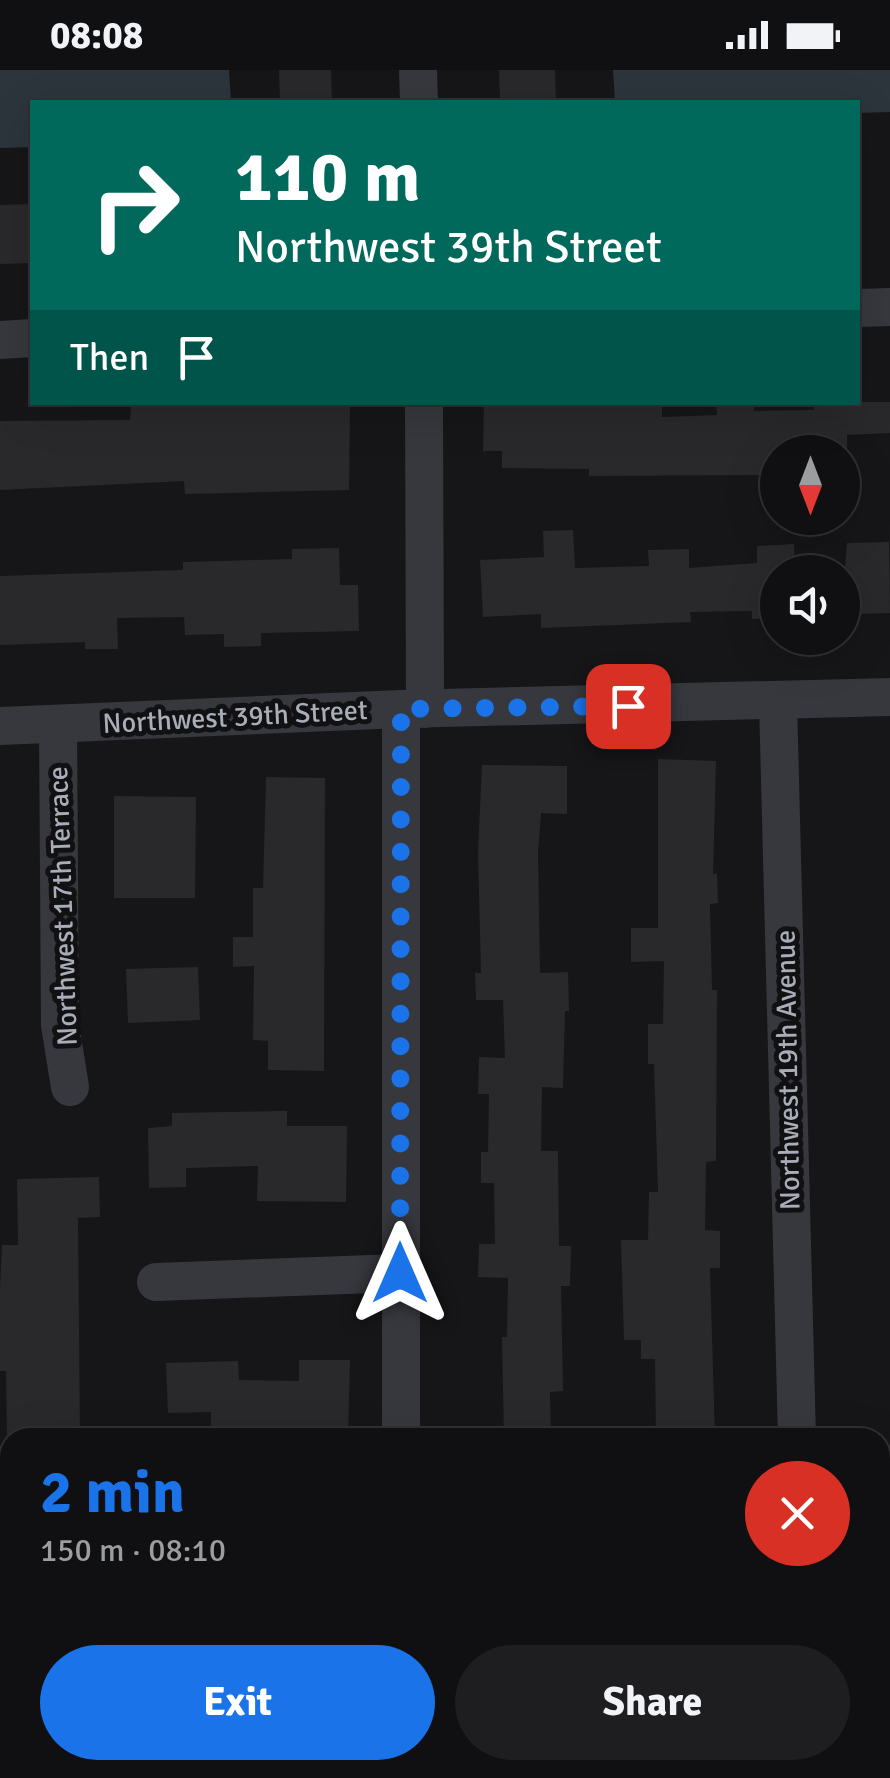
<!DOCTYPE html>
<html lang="en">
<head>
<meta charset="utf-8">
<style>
	:root { --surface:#101012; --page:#1e1e20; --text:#f1f3f6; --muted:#9c9d9f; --line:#303032; --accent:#1a73e8 }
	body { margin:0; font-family:Signika,sans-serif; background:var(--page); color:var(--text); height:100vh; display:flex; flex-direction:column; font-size:38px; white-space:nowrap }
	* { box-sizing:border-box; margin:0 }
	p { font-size:32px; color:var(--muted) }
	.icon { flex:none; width:55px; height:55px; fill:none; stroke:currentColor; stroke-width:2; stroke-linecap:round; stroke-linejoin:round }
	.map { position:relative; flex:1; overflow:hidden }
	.sheet { position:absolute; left:0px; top:1358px; width:890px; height:352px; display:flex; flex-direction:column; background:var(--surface); border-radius:30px 30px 0 0; box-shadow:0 10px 40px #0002,0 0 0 2px var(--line) }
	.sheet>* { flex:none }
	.banner { position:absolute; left:30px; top:30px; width:830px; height:305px; border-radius:0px; box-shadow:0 10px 40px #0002,0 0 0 2px var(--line); background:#00695c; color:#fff; overflow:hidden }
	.needle { width:65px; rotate:180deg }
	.buttons { position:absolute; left:760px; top:365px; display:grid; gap:20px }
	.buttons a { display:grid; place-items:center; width:100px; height:100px; border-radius:50%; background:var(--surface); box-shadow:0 10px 40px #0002,0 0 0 2px var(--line); font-size:50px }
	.pin { position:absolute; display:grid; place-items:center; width:85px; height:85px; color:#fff; margin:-42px; border-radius:20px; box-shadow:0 5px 15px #0006 }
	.me { position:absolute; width:110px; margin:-55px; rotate:0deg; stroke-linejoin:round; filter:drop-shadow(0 0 8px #0008) }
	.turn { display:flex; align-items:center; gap:35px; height:210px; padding:0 40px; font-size:45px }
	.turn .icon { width:130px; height:130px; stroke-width:2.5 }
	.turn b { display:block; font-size:70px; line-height:85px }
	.then { display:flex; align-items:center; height:95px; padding:0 40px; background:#0003; gap:20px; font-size:38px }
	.round { display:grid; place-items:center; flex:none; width:105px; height:105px; border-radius:52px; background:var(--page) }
	.overview { display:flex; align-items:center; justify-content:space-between; height:170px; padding:0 40px }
	h1 { font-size:60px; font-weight:700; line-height:75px; color:var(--accent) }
	.button { display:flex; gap:20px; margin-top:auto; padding:20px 40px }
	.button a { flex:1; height:115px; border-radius:60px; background:var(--accent); color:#fff; font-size:40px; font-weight:700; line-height:115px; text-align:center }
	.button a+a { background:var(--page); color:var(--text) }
	.status { display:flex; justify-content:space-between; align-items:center; height:70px; padding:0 50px; background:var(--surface); direction:ltr }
	.status svg { height:28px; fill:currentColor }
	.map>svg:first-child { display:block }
	.water { fill:#2c353c }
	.building { fill:#29292c }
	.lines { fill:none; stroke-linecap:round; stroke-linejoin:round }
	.minor { stroke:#37383d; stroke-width:38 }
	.route { stroke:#1a73e8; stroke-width:18; stroke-dasharray:0 32.4 }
	.labels { text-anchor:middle; stroke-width:10; stroke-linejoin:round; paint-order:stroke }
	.street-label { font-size:28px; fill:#a8adb8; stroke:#111113 }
</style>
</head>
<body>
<div class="status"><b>08:08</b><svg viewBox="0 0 49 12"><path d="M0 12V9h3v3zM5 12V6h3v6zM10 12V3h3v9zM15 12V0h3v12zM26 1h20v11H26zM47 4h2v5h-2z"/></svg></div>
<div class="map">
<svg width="890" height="1708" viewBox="0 0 890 1708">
	<rect width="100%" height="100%" fill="#161618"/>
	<!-- water -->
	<g class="water">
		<polygon points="0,0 229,0 231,32 32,32 32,77 0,78"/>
		<polygon points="613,0 890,0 890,42 858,43 858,32 615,32"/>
	</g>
	<!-- building -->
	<g class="building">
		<polygon points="279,0 331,0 332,32 280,32"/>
		<polygon points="499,0 555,0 556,32 500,32"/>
		<polygon points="32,134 32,193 0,194 0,135"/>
		<polygon points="484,332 662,332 662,347 717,345 716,332 754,332 754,341 814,340 813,332 890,332 890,363 847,365 847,382 778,382 778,405 589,406 589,399 502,398 502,381 483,381"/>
		<polygon points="290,334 350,334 349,420 185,424 184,411 0,420 0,351 130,350 131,337 290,337"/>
		<polygon points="573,460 575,498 649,496 648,480 689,479 689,498 757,493 757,476 794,474 795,502 778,502 778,548 752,549 752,541 690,542 691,552 541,558 541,544 483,547 480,490 544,487 543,461"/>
		<polygon points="889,472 890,543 856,544 855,537 842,537 847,473"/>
		<polygon points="339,478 340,515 358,515 359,561 261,563 261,576 224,577 224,564 185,565 184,547 117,548 118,579 85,579 85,572 0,575 0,506 183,500 183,492 292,489 292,479"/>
		<polygon points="658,689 716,691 713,804 717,804 718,833 710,834 712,920 717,920 716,1091 706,1092 705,1160 720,1161 720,1198 710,1198 715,1368 656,1368 655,1289 641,1289 641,1270 624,1270 621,1170 648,1170 649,1122 658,1122 654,994 648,994 648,954 663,954 664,891 631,892 631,858 658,858"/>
		<polygon points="482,695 567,696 567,744 541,743 538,782 540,903 568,902 569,941 565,941 563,1018 542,1017 541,1081 558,1081 559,1176 571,1176 570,1216 561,1216 563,1321 550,1322 551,1368 504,1368 502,1267 507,1267 508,1208 478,1207 479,1174 495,1174 494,1113 481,1113 481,1082 488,1082 489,1024 478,1024 479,987 505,988 503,930 476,930 475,903 481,903 478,781"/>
		<polygon points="266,707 325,708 324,1001 268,1000 268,971 253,970 254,896 233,897 233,867 253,867 253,818 263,818"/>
		<polygon points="114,726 196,727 195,828 114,828"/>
		<polygon points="198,897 200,950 128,953 126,899"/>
		<polygon points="287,1041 287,1056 347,1056 346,1132 257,1131 258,1096 186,1098 186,1117 149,1118 148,1058 172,1056 172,1043"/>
		<polygon points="99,1107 100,1147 78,1148 80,1368 7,1368 6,1301 0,1301 0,1219 2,1175 18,1175 17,1109"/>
		<polygon points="299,1290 350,1290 348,1368 303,1368 304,1356 211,1357 211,1342 168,1343 166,1293 238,1291 239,1310 299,1311"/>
	</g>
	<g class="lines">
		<!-- minor -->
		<g class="minor">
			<polyline points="418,0 419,32"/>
			<polyline points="858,238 890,237"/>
			<polyline points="0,270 32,268"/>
			<polyline points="424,332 425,639"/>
			<polyline points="778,632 797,1368"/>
			<polyline points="58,654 60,955 70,1017"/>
			<polyline points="0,656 401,639 890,627"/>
			<polyline points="156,1212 400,1203"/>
			<polyline points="401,1368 401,639"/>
			<polyline points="404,1700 404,1708"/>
			<polyline points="801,1708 801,1700"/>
		</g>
	</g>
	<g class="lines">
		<!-- route -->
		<polyline class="route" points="400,1203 401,639 628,636"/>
	</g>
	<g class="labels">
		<!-- street labels -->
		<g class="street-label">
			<text transform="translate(235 646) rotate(-3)" y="10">Northwest 39th Street</text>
			<text transform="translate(62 836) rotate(-92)" y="10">Northwest 17th Terrace</text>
			<text transform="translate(787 1000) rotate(-91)" y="10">Northwest 19th Avenue</text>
		</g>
	</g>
</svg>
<div class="buttons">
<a><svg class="needle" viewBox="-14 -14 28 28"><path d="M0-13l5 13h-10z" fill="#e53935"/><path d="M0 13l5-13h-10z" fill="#9c9d9f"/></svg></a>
<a><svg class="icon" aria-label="sound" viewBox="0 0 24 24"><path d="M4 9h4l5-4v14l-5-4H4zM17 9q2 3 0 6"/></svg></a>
</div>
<div class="pin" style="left:628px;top:636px;background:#d93025"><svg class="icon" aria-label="arrive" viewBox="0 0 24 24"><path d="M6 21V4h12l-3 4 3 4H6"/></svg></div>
<svg class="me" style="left:400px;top:1203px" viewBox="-20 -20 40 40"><path d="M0-17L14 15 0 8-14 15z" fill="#1a73e8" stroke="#fff" stroke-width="4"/></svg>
<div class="banner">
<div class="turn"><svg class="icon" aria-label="right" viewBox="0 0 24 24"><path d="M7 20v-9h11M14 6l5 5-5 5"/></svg><div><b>110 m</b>Northwest 39th Street</div></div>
<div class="then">Then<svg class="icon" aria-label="arrive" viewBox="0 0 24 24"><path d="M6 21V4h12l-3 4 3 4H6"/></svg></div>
</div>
<section class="sheet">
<div class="overview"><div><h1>2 min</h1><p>150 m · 08:10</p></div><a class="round" style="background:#d93025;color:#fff"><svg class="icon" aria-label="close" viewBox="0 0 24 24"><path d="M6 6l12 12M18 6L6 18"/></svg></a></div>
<div class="button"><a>Exit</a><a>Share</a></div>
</section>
</div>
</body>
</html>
